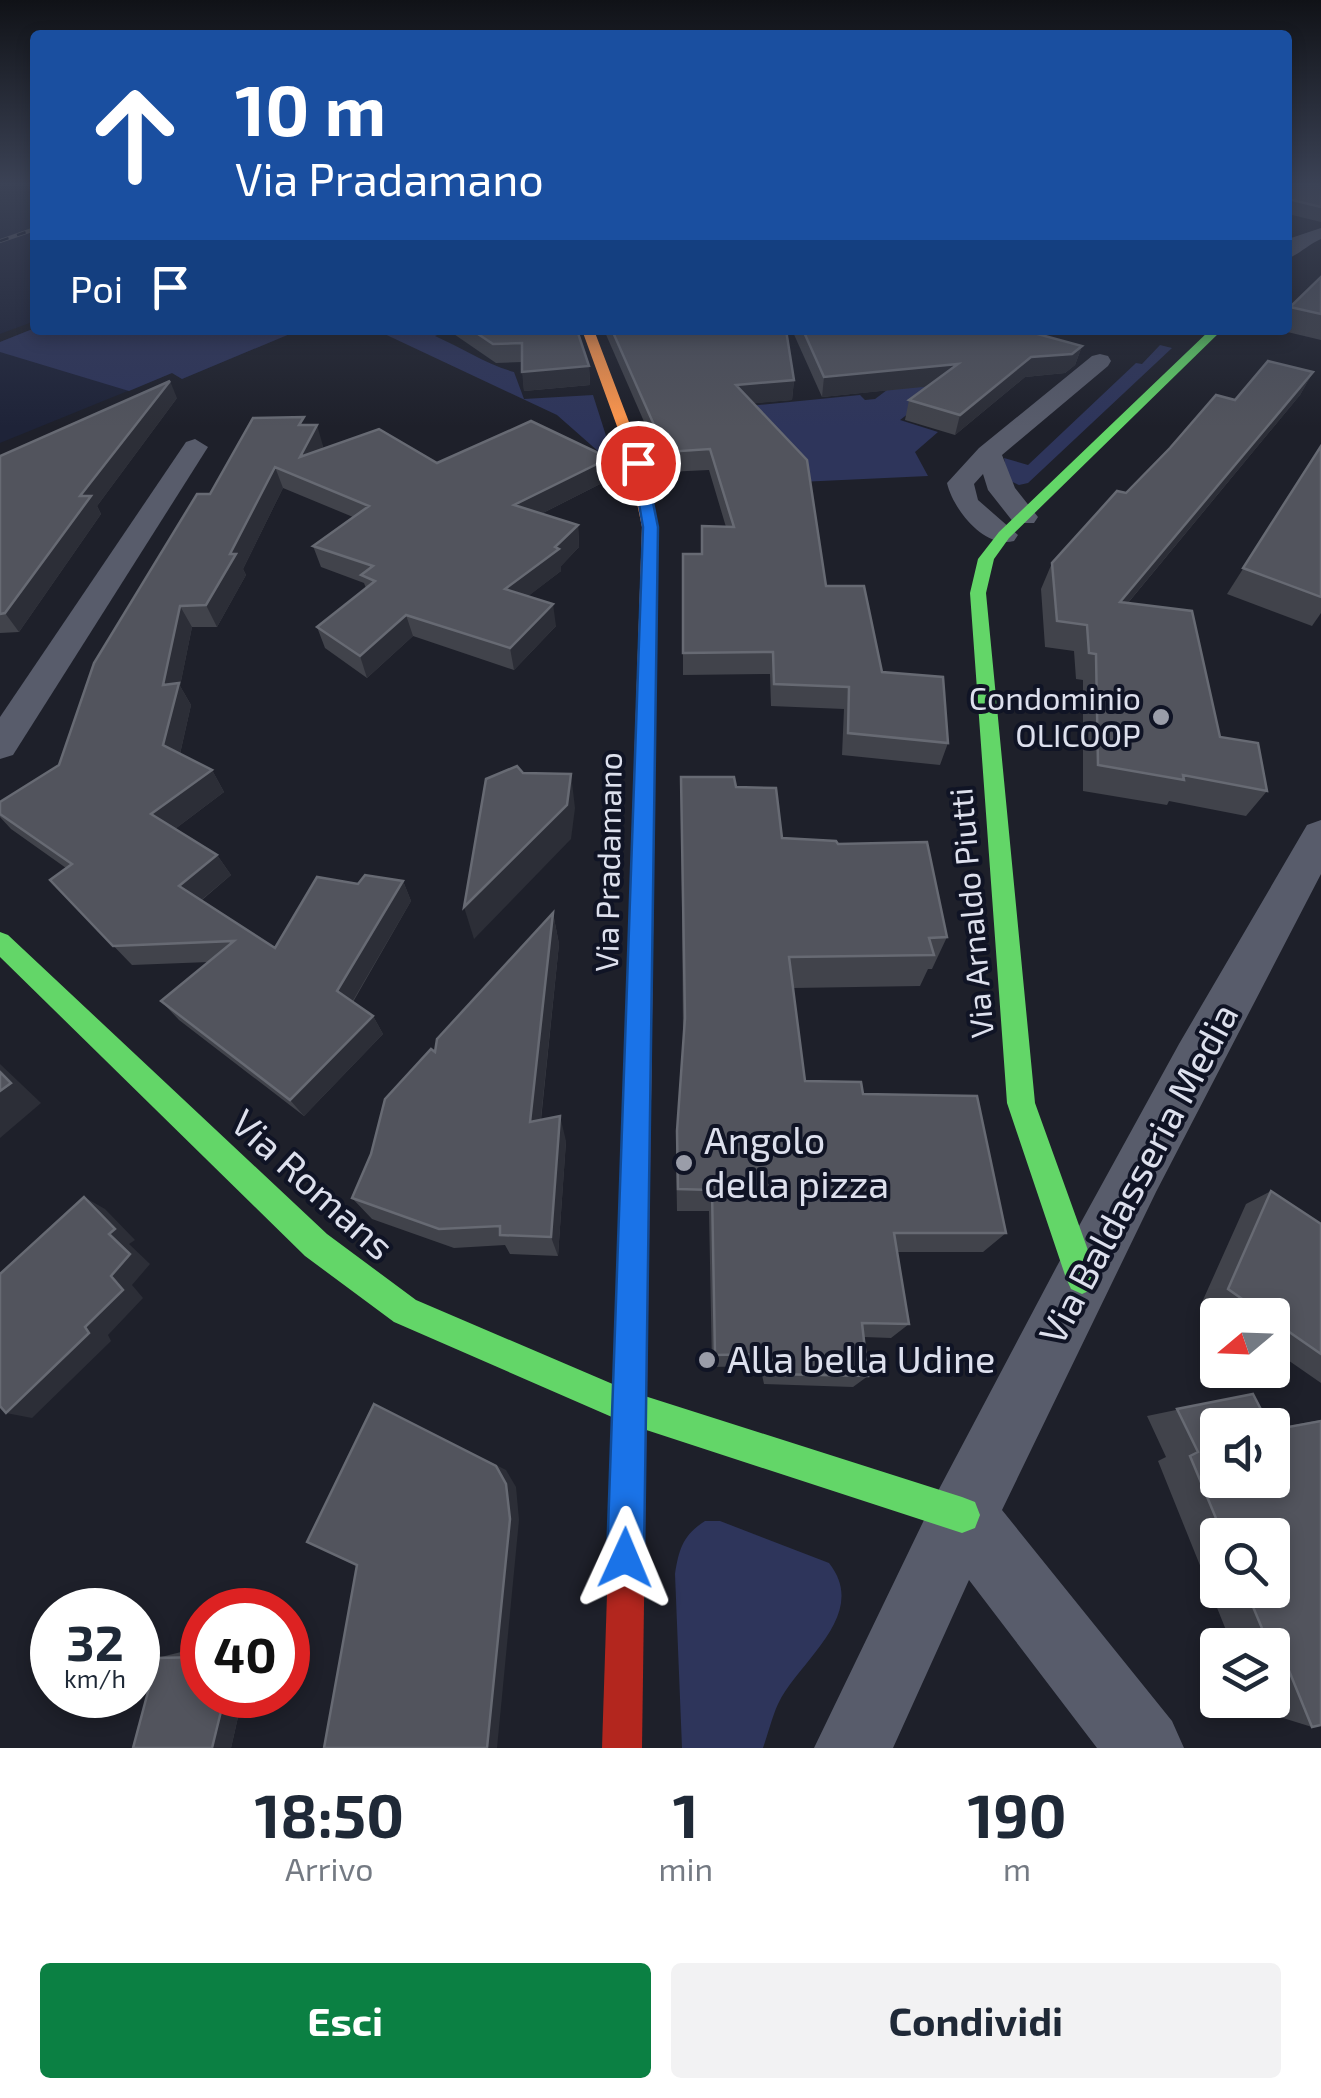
<!DOCTYPE html>
<html lang="it">
<head>
<meta charset="utf-8">
<style>
	:root { --surface:#fff; --page:#f2f2f3; --text:#1f2937; --muted:#747a83; --accent:#0b8043 }
	body { margin:0; font-family:"Exo 2",sans-serif; background:var(--page); color:var(--text); height:100vh; display:flex; flex-direction:column; font-size:38px; white-space:nowrap }
	* { box-sizing:border-box; margin:0 }
	p { font-size:32px; color:var(--muted) }
	.icon { flex:none; width:55px; height:55px; fill:none; stroke:currentColor; stroke-width:2; stroke-linecap:round; stroke-linejoin:round }
	.map { position:relative; height:1748px; overflow:hidden }
	.sheet { display:flex; flex-direction:column; background:var(--surface); flex:1 }
	.sheet>* { flex:none }
	.guide { position:absolute; left:30px; top:30px; width:1262px; height:305px; border-radius:10px; box-shadow:0 5px 15px #0003; background:#1a4fa0; color:#fff; overflow:hidden }
	.needle { width:65px; rotate:251deg }
	.buttons { position:absolute; left:1200px; top:1298px; display:grid; gap:20px }
	.buttons a { display:grid; place-items:center; width:90px; height:90px; border-radius:10px; background:var(--surface); box-shadow:0 5px 15px #0003; font-size:50px }
	.speed { position:absolute; left:30px; top:1588px; display:flex; gap:20px; font-size:50px; font-weight:700; text-align:center }
	.speed>* { display:grid; place-content:center; width:130px; height:130px; border-radius:50%; background:var(--surface); box-shadow:0 5px 15px #0003; line-height:1 }
	.speed small { font-size:25px; font-weight:400 }
	.speed .limit { border:15px solid #d22; background:#fff; color:#111 }
	.pin { position:absolute; display:grid; place-items:center; width:85px; height:85px; color:#fff; margin:-42px; border:5px solid #fff; border-radius:50%; box-shadow:0 2px 10px #0007 }
	.me { position:absolute; width:110px; margin:-55px; rotate:1deg; stroke-linejoin:round; filter:drop-shadow(0 0 8px #0008) }
	.turn { display:flex; align-items:center; gap:35px; height:210px; padding:0 40px; font-size:45px }
	.turn .icon { width:130px; height:130px; stroke-width:2.5 }
	.turn b { display:block; font-size:70px; line-height:85px }
	.then { display:flex; align-items:center; height:95px; padding:0 40px; background:#0003; gap:20px; font-size:38px }
	.eta { display:flex; justify-content:space-evenly; align-items:center; height:170px; text-align:center }
	.eta b { font-size:60px; font-weight:700; line-height:70px }
	.primary-button { display:flex; gap:20px; margin-top:auto; padding:20px 40px }
	.primary-button a { flex:1; height:115px; border-radius:10px; background:var(--accent); color:#fff; font-size:40px; font-weight:700; line-height:115px; text-align:center }
	.primary-button a+a { background:var(--page); color:var(--text) }
	.map>svg:first-child { display:block }
	.built { fill:#1e2338 }
	.green { fill:#2e355b }
	.lines { fill:none; stroke-linecap:round; stroke-linejoin:round }
	.street { fill:#585c6b; fill-rule:evenodd }
	.fast { fill:#63d668; fill-rule:evenodd }
	.slow { fill:#ff974d; fill-rule:evenodd }
	.jam { fill:#b3261e; fill-rule:evenodd }
	.rail-casing { stroke:#5a5c67; stroke-width:4 }
	.rail { stroke:#101425; stroke-width:2.5; stroke-dasharray:9; stroke-linecap:butt }
	.wall { fill:#41434b; fill-rule:evenodd }
	.shaded-wall { fill:#2c2e37 }
	.building { fill:#52545d; stroke:#676a73; stroke-width:2.5 }
	.route { fill:#1a73e8; stroke:#114b97; stroke-width:2.5 }
	.poi-dot { fill:#9a9da9; stroke:#101425; stroke-width:4 }
	.labels { text-anchor:middle; stroke-width:8; stroke-linejoin:round; paint-order:stroke }
	.poi-label { font-size:32px; fill:#dde0ed; stroke:#101425; text-anchor:end }
	.street-label { font-size:32px; fill:#dde0ed; stroke:#101425 }
	.near-poi-label { font-size:38px; fill:#dde0ed; stroke:#101425; text-anchor:start }
	.near-street-label { font-size:38px; fill:#dde0ed; stroke:#101425 }
</style>
</head>
<body>
<div class="map">
<svg width="1321" height="1748" viewBox="0 0 1321 1748">
	<rect width="100%" height="100%" fill="#1e202a"/>
	<!-- built -->
	<g class="built">
		<polygon points="0,182 35,182 35,321 0,334"/>
		<polygon points="35,328 35,330 297,331 182,379 172,373 0,443 0,342"/>
	</g>
	<!-- green -->
	<g class="green">
		<polygon points="35,328 35,330 297,331 182,379 172,373 129,391 0,352 0,342"/>
		<path d="M376,330H449L435,336C462,348 486,364 514,372L524,399L593,395L616,467L557,415Z"/>
		<polygon points="962,334 1000,343 900,420 938,432 915,452 928,476 756,484 738,407 860,395 865,400 875,399"/>
		<polygon points="1160,345 1172,348 1028,483 1019,485 1008,480 1004,458 1028,465 1136,363 1142,364"/>
		<path d="M705,1521H720L829,1563C870,1615 799,1660 778,1704C772,1717 768,1734 763,1748H682L675,1574C679,1549 683,1535 705,1521Z"/>
	</g>
	<g class="lines">
		<!-- street -->
		<g class="street">
			<path d="M1321,228V239C1309,244 1297,256 1288,258L1291,238Z"/>
			<path d="M1100,354L1108,356L1111,361L1108,366L1002,455L1015,488L1038,517L1034,523H1014L988,490L983,474L974,484L978,500L1018,535L1014,541C984,549 953,509 947,483L979,448L1092,356Z"/>
			<polygon points="195,439 208,447 13,755 0,759 0,717 186,442"/>
			<polygon points="1321,820 1321,874 1156,1192 1002,1510 1172,1721 1184,1748 1097,1748 969,1580 893,1748 814,1748 938,1491 1057,1266 1179,1044 1307,825"/>
		</g>
		<!-- fast -->
		<g class="fast">
			<polygon points="1210,330 1222,330 1009,538 994,559 986,593 1035,1103 1098,1278 1093,1289 1082,1294 1071,1289 1066,1278 1007,1103 970,593 978,559 999,532"/>
			<polygon points="0,932 8,935 327,1234 416,1300 629,1391 962,1497 975,1502 980,1515 975,1528 962,1533 628,1424 394,1322 305,1256 0,957"/>
		</g>
		<!-- slow -->
		<polygon class="slow" points="582,330 594,330 640,451 658,527 651,1102 647,1111 637,1115 627,1111 623,1102 642,527 626,451"/>
		<!-- jam -->
		<polygon class="jam" points="637,1089 647,1093 651,1102 642,1748 602,1748 623,1102 627,1093"/>
		<defs>
			<polyline id="rail" points="0,241 35,229"/>
		</defs>
		<!-- rail casing -->
		<use href="#rail" class="rail-casing"/>
		<!-- rail -->
		<use href="#rail" class="rail"/>
	</g>
	<!-- wall -->
	<g class="wall">
		<polygon points="1288,182 1321,182 1321,222 1288,214"/>
		<polygon points="1321,277 1321,340 1279,330 1288,330 1288,312 1290,307"/>
		<polygon points="448,330 577,330 589,366 590,385 524,391 522,362 496,363"/>
		<polygon points="604,330 786,330 794,380 792,400 753,403 826,586 882,672 948,743 940,765 842,755 844,709 771,706 770,674 683,675 683,554 701,554 702,526 726,527 709,470 666,472"/>
		<polygon points="792,330 1023,330 1082,346 1075,365 1065,373 1025,377 955,435 905,420 909,400 928,386 822,397"/>
		<polygon points="1313,372 1300,395 1128,603 1220,737 1267,791 1246,816 1169,801 1167,805 1083,791 1083,680 1076,679 1074,651 1045,647 1041,589 1052,563 1126,493 1235,400"/>
		<polygon points="177,398 97,506 101,514 19,632 0,633 0,456"/>
		<polygon points="306,425 323,446 321,450 437,463 609,458 610,479 541,514 578,525 579,547 561,566 561,571 528,596 556,626 514,670 413,636 367,678 325,648 317,627 366,588 364,583 321,567 313,546 353,517 283,488 243,569 246,575 217,627 192,627 180,686 191,705 180,754 212,770 224,792 175,829 217,855 231,875 202,900 275,948 358,884 403,881 411,901 353,1002 373,1016 383,1034 304,1116 179,1020 161,1001 209,962 132,965 50,880 66,868 11,829 0,817 0,802 59,765 210,494"/>
		<polygon points="1321,446 1321,613 1312,626 1227,594"/>
		<polygon points="681,777 736,787 782,838 838,844 947,937 932,969 928,969 920,986 793,988 805,1081 863,1094 1006,1233 983,1252 897,1252 909,1324 891,1338 864,1337 868,1376 853,1387 764,1384 760,1366 712,1367 709,1211 677,1211 676,1155 683,1039"/>
		<polygon points="553,913 559,944 541,1120 566,1141 558,1256 510,1254 505,1245 454,1248 372,1219 352,1198"/>
		<polygon points="1271,1191 1321,1224 1321,1383 1272,1349 1272,1315 1225,1315 1203,1300 1246,1204"/>
		<path d="M1253,1394L1272,1480V1429L1321,1420L1312,1727L1267,1713L1262,1700H1272V1645H1232L1158,1461L1166,1457L1147,1416ZM1218,1535H1272V1590H1218Z"/>
		<polygon points="202,1651 202,1695 243,1695 231,1748 157,1658 181,1652"/>
	</g>
	<!-- shaded-wall -->
	<g class="shaded-wall">
		<polygon points="1082,346 1075,365 1065,373 1025,377 955,435 960,415 1031,357"/>
		<polygon points="958,364 953,384 822,397 824,377"/>
		<polygon points="589,366 590,385 524,391 522,372"/>
		<polygon points="1313,372 1300,395 1107,628 1120,602"/>
		<polygon points="794,380 792,400 735,405 736,385"/>
		<polygon points="170,381 177,398 97,506 101,514 19,632 5,613 80,496"/>
		<polygon points="317,425 323,446 307,478 300,457"/>
		<polygon points="609,458 610,479 517,526 514,505"/>
		<polygon points="275,467 283,488 243,569 246,575 217,627 206,605 230,554"/>
		<polygon points="578,525 579,547 561,566 561,571 509,611 505,589 555,547"/>
		<polygon points="553,604 556,626 514,670 510,648"/>
		<polygon points="180,606 192,627 180,686 191,705 177,767 163,745 163,685"/>
		<polygon points="406,615 413,636 367,678 360,656"/>
		<polygon points="212,770 224,792 167,835 151,814"/>
		<polygon points="571,774 575,808 571,839 474,939 464,907"/>
		<polygon points="217,855 231,875 194,906 179,886"/>
		<polygon points="403,881 411,901 348,1009 337,991"/>
		<polygon points="553,913 559,944 538,1146 530,1122"/>
		<polygon points="373,1016 383,1034 304,1116 290,1100"/>
		<polygon points="0,1064 41,1103 0,1138"/>
		<polygon points="560,1116 566,1141 558,1256 551,1237"/>
		<polygon points="84,1197 105,1209 135,1240 129,1244 150,1264 132,1285 143,1298 108,1335 111,1341 32,1418 6,1413 85,1327 111,1276 109,1234"/>
		<polygon points="374,1404 506,1470 516,1487 519,1520 497,1748 487,1748"/>
		<polygon points="225,1695 243,1695 231,1748 212,1748"/>
	</g>
	<!-- building -->
	<g class="building">
		<polygon points="1288,182 1321,182 1321,207 1288,199"/>
		<polygon points="1321,277 1321,314 1290,307"/>
		<polygon points="472,330 577,330 589,366 522,372 522,343 493,344"/>
		<polygon points="612,330 786,330 794,380 736,385 807,460 826,586 864,586 882,672 943,677 948,743 848,733 849,687 774,684 773,652 683,653 683,554 702,554 702,526 734,527 710,449 666,452"/>
		<polygon points="803,330 1023,330 1082,346 1072,354 1031,357 960,415 909,400 958,364 824,377"/>
		<polygon points="1268,361 1313,372 1120,602 1192,611 1220,737 1258,743 1267,791 1183,775 1184,780 1098,765 1096,654 1089,653 1087,625 1057,621 1052,563 1117,491 1126,493 1170,448 1216,395 1235,400"/>
		<polygon points="170,381 80,496 91,496 5,613 0,614 0,456"/>
		<polygon points="304,417 299,425 317,425 300,457 379,429 437,463 531,421 609,458 514,505 578,525 555,547 559,549 505,589 553,604 510,648 406,615 360,656 317,627 375,581 361,575 373,566 313,546 369,506 275,467 230,554 236,554 206,605 180,606 163,685 179,683 163,745 212,770 151,814 217,855 179,886 275,948 317,877 358,884 365,875 403,881 337,991 373,1016 290,1100 161,1001 234,941 113,946 50,880 72,864 0,814 0,802 59,765 94,663 197,494 210,494 253,418"/>
		<polygon points="1321,446 1321,597 1243,568"/>
		<polygon points="517,766 523,773 571,774 567,805 464,907 486,779"/>
		<polygon points="681,777 734,777 736,787 776,788 782,838 836,841 838,844 927,842 947,937 929,938 934,955 789,957 805,1081 861,1082 863,1094 977,1096 1006,1233 894,1233 909,1324 862,1323 868,1376 772,1374 768,1354 715,1355 712,1190 678,1189 677,1131 685,1018"/>
		<polygon points="553,913 530,1122 560,1116 551,1237 500,1235 500,1226 439,1229 352,1198 371,1154 385,1099 431,1049 435,1052 437,1039"/>
		<polygon points="0,1072 11,1083 0,1091"/>
		<polygon points="1271,1191 1321,1224 1321,1354 1272,1320 1272,1315 1265,1315 1228,1289"/>
		<polygon points="84,1197 115,1229 109,1234 130,1254 111,1276 123,1290 85,1327 89,1333 6,1413 0,1406 0,1274"/>
		<polygon points="1253,1394 1269,1425 1218,1425 1218,1480 1272,1480 1272,1430 1321,1421 1321,1725 1312,1727 1281,1651 1274,1655 1272,1645 1269,1645 1246,1590 1272,1590 1272,1535 1223,1535 1190,1456 1198,1452 1177,1409"/>
		<polygon points="374,1404 496,1466 506,1484 510,1519 487,1748 324,1748 357,1565 307,1542"/>
		<polygon points="202,1657 202,1695 225,1695 212,1748 133,1748 157,1658"/>
	</g>
	<!-- sky -->
	<linearGradient id="sky" x2="0" y2="1"><stop stop-color="#101217"/><stop offset="0.43" stop-color="#3b4255"/><stop offset="1" stop-color="#3b4255" stop-opacity="0"/></linearGradient>
	<rect width="1321" height="427" fill="url(#sky)"/>
	<!-- route -->
	<polygon class="route" points="638,459 645,463 658,527 644,1558 638,1571 625,1577 612,1571 607,1558 643,527 632,463"/>
	<!-- markers -->
	<g class="poi-dot">
		<circle cx="1161" cy="717" r="10"/>
		<circle cx="684" cy="1163" r="10"/>
		<circle cx="707" cy="1360" r="10"/>
	</g>
	<g class="labels">
		<!-- poi labels -->
		<g class="poi-label">
			<text x="1141" y="710">Condominio<tspan x="1141" dy="37">OLICOOP</tspan></text>
		</g>
		<!-- street labels -->
		<g class="street-label">
			<text transform="translate(609 862) rotate(-89)" y="11">Via Pradamano</text>
			<text transform="translate(972 913) rotate(-95)" y="11">Via Arnaldo Piutti</text>
		</g>
		<!-- near-poi labels -->
		<g class="near-poi-label">
			<text x="704" y="1154">Angolo<tspan x="704" dy="44">della pizza</tspan></text>
			<text x="727" y="1373">Alla bella Udine</text>
		</g>
		<!-- near-street labels -->
		<g class="near-street-label">
			<text transform="translate(1139 1174) rotate(-62)" y="13">Via Baldasseria Media</text>
			<text transform="translate(312 1185) rotate(42)" y="13">Via Romans</text>
		</g>
	</g>
</svg>
<div class="buttons">
<a><svg class="needle" viewBox="-14 -14 28 28"><path d="M0-13l5 13h-10z" fill="#e53935"/><path d="M0 13l5-13h-10z" fill="#747a83"/></svg></a>
<a><svg class="icon" aria-label="sound" viewBox="0 0 24 24"><path d="M4 9h4l5-4v14l-5-4H4zM17 9q2 3 0 6"/></svg></a>
<a><svg class="icon" aria-label="search" viewBox="0 0 24 24"><circle cx="10" cy="10" r="6"/><path d="M15 15l6 6"/></svg></a>
<a><svg class="icon" aria-label="layers" viewBox="0 0 24 24"><path d="M12 4l9 5-9 5-9-5zM3 14l9 5 9-5"/></svg></a>
</div>
<div class="speed"><div>32<small>km/h</small></div><div class="limit">40</div></div>
<div class="pin" style="left:638px;top:463px;background:#d93025"><svg class="icon" aria-label="arrive" viewBox="0 0 24 24"><path d="M6 21V4h12l-3 4 3 4H6"/></svg></div>
<svg class="me" style="left:625px;top:1558px" viewBox="-20 -20 40 40"><path d="M0-17L14 15 0 8-14 15z" fill="#1a73e8" stroke="#fff" stroke-width="4"/></svg>
<div class="guide">
<div class="turn"><svg class="icon" aria-label="ahead" viewBox="0 0 24 24"><path d="M12 20V5M6 11l6-6 6 6"/></svg><div><b>10 m</b>Via Pradamano</div></div>
<div class="then">Poi<svg class="icon" aria-label="arrive" viewBox="0 0 24 24"><path d="M6 21V4h12l-3 4 3 4H6"/></svg></div>
</div>
</div>
<section class="sheet">
<div class="eta">
<div><b>18:50</b><p>Arrivo</p></div>
<div><b>1</b><p>min</p></div>
<div><b>190</b><p>m</p></div>
</div>
<div class="primary-button"><a>Esci</a><a>Condividi</a></div>
</section>
</body>
</html>
